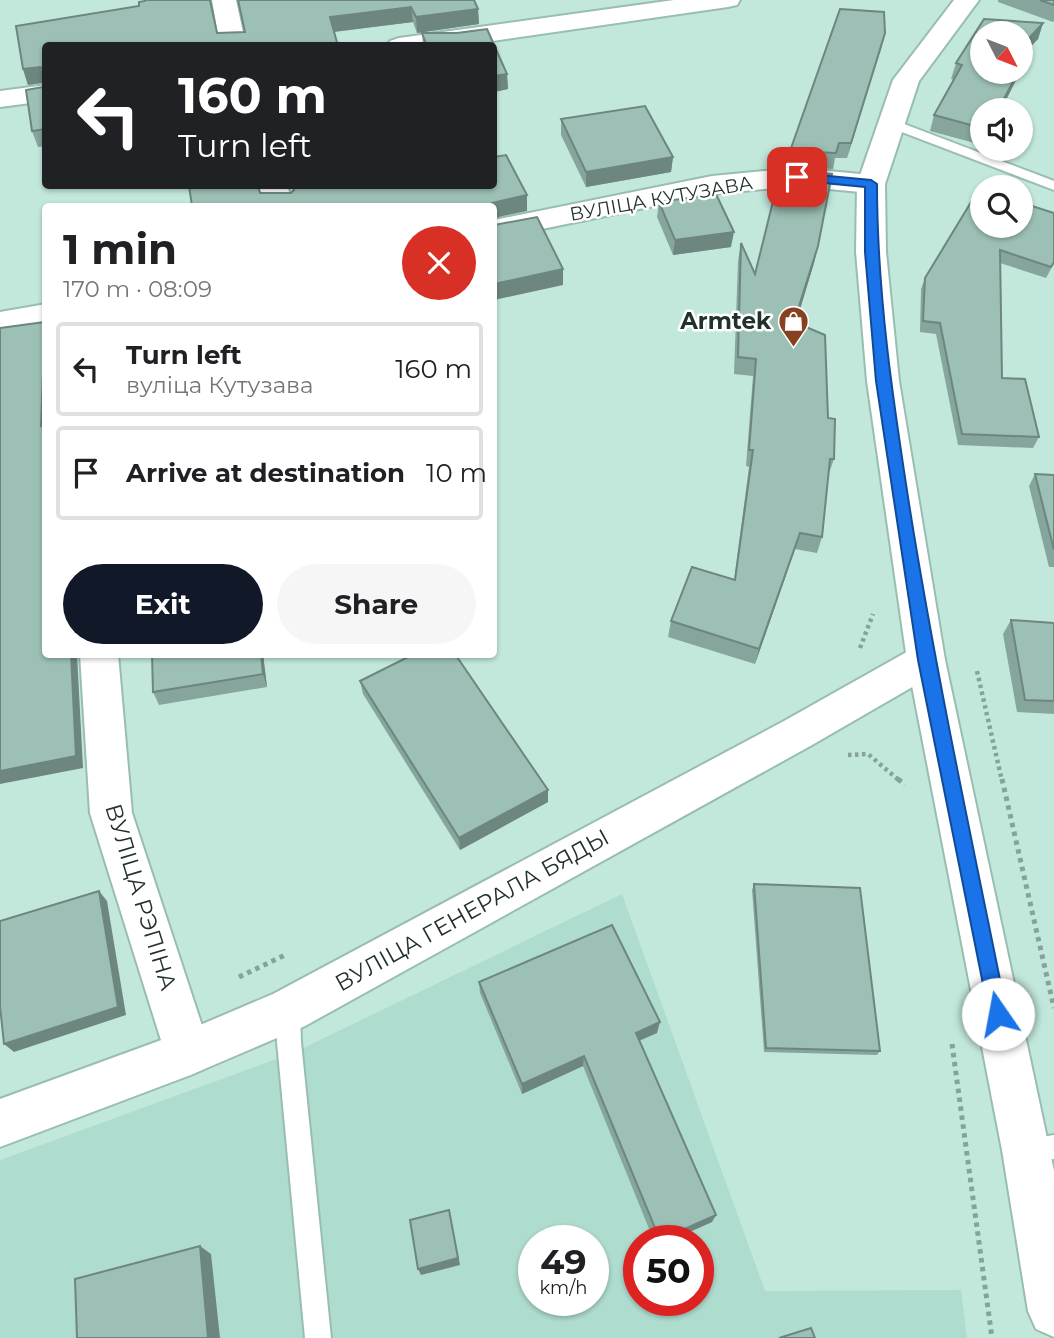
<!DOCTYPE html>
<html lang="en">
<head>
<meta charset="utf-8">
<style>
	:root { --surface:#fff; --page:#f6f6f6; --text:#202124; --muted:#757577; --line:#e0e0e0; --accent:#111827 }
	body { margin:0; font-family:Montserrat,sans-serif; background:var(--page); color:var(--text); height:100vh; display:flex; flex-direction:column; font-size:26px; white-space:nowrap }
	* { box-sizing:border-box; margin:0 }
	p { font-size:23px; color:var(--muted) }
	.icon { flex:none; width:38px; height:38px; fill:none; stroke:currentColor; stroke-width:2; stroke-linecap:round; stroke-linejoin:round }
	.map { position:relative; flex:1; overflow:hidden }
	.side { position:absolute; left:42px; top:203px; width:455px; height:455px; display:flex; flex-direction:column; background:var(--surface); border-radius:7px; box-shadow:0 2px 5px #0004 }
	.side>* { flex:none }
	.guide { position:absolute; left:42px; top:42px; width:455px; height:147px; border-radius:7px; box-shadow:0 2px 5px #0004; background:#202124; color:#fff; overflow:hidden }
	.needle { width:46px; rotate:132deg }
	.buttons { position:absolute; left:970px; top:21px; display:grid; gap:14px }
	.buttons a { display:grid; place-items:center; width:63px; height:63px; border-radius:50%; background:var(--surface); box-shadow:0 2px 5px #0004; font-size:35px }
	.speed { position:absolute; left:518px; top:1225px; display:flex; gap:14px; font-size:35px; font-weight:700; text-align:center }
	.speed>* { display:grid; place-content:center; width:91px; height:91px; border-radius:50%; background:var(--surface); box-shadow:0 2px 5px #0004; line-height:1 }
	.speed small { font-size:18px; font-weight:400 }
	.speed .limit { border:10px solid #d22; background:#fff; color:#111 }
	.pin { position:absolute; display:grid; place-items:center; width:60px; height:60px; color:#fff; margin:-30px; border-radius:14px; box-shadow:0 4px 10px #0006 }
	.me { position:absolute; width:77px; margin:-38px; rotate:348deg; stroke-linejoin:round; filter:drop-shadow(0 0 5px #0008) }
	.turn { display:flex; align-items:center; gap:24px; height:147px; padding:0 21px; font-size:32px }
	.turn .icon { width:91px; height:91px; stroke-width:2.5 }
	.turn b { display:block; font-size:49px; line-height:60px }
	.round { display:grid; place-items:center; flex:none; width:74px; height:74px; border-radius:37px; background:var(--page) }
	.headline { display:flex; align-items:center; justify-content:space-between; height:119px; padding:0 21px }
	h1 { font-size:42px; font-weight:700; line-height:52px }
	.primary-button { display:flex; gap:14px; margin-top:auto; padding:14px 21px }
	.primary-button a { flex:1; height:80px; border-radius:42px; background:var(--accent); color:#fff; font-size:28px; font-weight:700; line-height:80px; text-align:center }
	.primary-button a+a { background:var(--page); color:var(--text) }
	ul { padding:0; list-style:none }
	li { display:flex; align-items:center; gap:21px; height:94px; margin:0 14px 10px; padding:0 7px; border:4px solid var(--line); border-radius:7px }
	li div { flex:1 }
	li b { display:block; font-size:26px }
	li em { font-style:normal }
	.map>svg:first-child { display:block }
	.built { fill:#aedcce; fill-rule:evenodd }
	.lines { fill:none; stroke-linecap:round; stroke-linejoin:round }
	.service-casing { stroke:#99bdb1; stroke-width:4 }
	.minor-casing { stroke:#99bdb1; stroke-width:4 }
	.tertiary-casing { stroke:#99bdb1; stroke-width:4 }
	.secondary-casing { stroke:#99bdb1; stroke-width:4 }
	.path-far1 { stroke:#86a39a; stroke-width:4.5; stroke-dasharray:3.5 3.5; stroke-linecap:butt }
	.path { stroke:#86a39a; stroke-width:5; stroke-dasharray:4.5 4.5; stroke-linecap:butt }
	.service { fill:#fff; fill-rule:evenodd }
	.minor { fill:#fff; fill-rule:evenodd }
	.tertiary { fill:#fff; fill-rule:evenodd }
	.secondary { fill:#fff; fill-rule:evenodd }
	.wall { fill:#86a59c }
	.shaded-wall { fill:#6d867f }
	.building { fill:#9cc0b5; stroke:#6d867f; stroke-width:2 }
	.route { fill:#1a73e8; stroke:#114b97; stroke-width:2 }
	.labels { text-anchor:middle; stroke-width:5; stroke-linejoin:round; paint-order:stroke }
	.far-street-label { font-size:19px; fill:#22312d; stroke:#fff }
	.poi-label { font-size:23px; font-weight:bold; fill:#22312d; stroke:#fff; text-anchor:end }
	.street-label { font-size:23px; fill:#22312d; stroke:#fff }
</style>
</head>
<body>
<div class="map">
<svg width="1054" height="1338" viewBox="0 0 1054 1338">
	<rect width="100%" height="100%" fill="#c2e8dc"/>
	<!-- built -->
	<path class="built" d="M622,894L765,1291L961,1290L967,1338H0V1160L293,1053ZM534,1241H593V1300H534ZM639,1241H698V1300H639Z"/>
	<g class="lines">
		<defs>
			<g id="service">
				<polygon points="891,119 1054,181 1054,190 886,126 884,123"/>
				<polygon points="289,999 297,1002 300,1010 301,1042 331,1338 305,1338 277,1042 278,1010 281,1002"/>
				<polygon points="1054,1135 1054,1159 1026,1162 1017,1159 1014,1150 1017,1141"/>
			</g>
			<g id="minor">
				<polygon points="212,0 236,0 246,46 220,46"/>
				<polygon points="674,0 740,0 737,5 728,7 458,46 386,46 390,41 399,38"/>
				<polygon points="46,85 46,101 0,107 0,91"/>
				<polygon points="797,168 871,175 881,178 885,184 881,190 871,193 797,186 712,194 494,239 494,220 712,176"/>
				<polygon points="259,186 287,186 294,206 265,206"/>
				<polygon points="46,304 46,326 0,334 0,312"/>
				<polygon points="80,654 118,654 132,813 211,1053 204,1069 188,1076 172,1069 165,1053 90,813"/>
			</g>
			<polygon id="tertiary" points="926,644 940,649 945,660 940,671 812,745 305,1026 188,1076 0,1147 0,1099 186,1031 273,994 784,721 912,649"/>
			<polygon id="secondary" points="954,0 979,0 919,81 885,184 886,252 899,381 945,660 1054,1171 1054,1337 1036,1329 1028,1311 1002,1150 907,660 867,381 856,252 857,184 893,80"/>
		</defs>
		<!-- service casing -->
		<use href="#service" class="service-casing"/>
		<!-- minor casing -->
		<use href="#minor" class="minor-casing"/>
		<!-- tertiary casing -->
		<use href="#tertiary" class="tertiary-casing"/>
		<!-- secondary casing -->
		<use href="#secondary" class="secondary-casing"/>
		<!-- path-far1 -->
		<g class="path-far1">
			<polyline points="860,648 873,614"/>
			<polyline points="977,671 1002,781"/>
			<polyline points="848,755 868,754 900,781"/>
		</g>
		<!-- path -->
		<g class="path">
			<polyline points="898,779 905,785"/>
			<polyline points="1002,779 1054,1008"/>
			<polyline points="239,977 285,955"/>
			<polyline points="952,1044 992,1338"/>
		</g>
		<!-- service -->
		<use href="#service" class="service"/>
		<!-- minor -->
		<use href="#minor" class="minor"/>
		<!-- tertiary -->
		<use href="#tertiary" class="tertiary"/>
		<!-- secondary -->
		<use href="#secondary" class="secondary"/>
	</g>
	<!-- wall -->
	<g class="wall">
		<polygon points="145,0 210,0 217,33 245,32 238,0 474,0 478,9 479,24 417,33 413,22 334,32 338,46 46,46 46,146 38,147 32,131 26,90 43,87 43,83 28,85 23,69 16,26 139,6 139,2 145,1"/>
		<polygon points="998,0 1054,0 1054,21 1053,22 998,2"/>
		<polygon points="984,19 1043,23 1038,39 1020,57 1025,59 1020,71 1020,33 982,33 982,72 1020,72 1001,110 982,110 982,145 930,131 934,115 954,80 951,79 956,63"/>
		<polygon points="487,29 507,74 508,89 494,92 494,46 423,46 422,33 457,33"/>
		<polygon points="885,33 847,158 835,158 833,169 787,166 790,151"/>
		<polygon points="561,119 673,157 671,172 586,187 561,135"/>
		<polygon points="659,202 731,247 673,255 657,217"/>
		<polygon points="1054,213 1054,263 1046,278 1000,263 1002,378 1039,437 1033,448 958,445 936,334 920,332 921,289 925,278"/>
		<polygon points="741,243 755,274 818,246 814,263 796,322 828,418 834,459 828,476 822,537 817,553 795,549 755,664 668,637 671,621 734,580 749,467 746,466 753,376 734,374 738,261"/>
		<polygon points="1035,474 1054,475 1054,567 1049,567 1029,486"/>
		<polygon points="1011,620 1054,623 1054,714 1017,712 1003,634"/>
		<polygon points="152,654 263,654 267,687 159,705 153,692"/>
		<polygon points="360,681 548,790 548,802 460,850 363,694"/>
		<polygon points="754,884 880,1051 877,1055 764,1052 752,890"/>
		<polygon points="479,982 657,1033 639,1041 712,1222 669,1241 654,1241 583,1066 522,1094 480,993"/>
	</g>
	<!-- shaded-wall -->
	<g class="shaded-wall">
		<polygon points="411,7 413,22 332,32 330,17"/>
		<polygon points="478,9 479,24 417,33 416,17"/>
		<polygon points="1043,23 1038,39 1020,58 1020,48"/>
		<polygon points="885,33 881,49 847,158 851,143"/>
		<polygon points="40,67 46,82 28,85 23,69"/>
		<polygon points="1018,72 1020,72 1001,110 998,110"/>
		<polygon points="507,74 508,89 494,92 494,76"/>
		<polygon points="673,157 671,172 586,187 586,172"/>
		<polygon points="527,195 527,211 494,218 494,206 492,206 492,203"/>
		<polygon points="734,232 731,247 673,255 675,240"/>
		<polygon points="818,246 814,263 791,339 794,322"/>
		<polygon points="563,269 563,285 494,300 494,284"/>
		<polygon points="45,322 46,324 46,435 41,426"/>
		<polygon points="800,533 795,549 755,664 759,649"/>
		<polygon points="71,654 77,654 83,768 0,784 0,771"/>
		<polygon points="261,654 263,654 267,687 263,674"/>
		<polygon points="548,790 548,802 460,850 459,838"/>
		<polygon points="99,891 107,901 126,1015 14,1052 4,1044"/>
		<polygon points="660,1022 657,1033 633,1043 636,1033"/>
		<polygon points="584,1056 583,1066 522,1094 522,1084"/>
		<polygon points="449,1210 460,1265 421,1275 418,1269"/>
		<polygon points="716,1215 712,1222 669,1241 660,1241"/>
		<polygon points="200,1246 211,1254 220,1338 208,1338"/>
	</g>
	<!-- building -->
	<g class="building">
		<polygon points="145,0 210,0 217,33 245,32 238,0 474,0 478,9 416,17 411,7 330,17 338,46 46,46 46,129 32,131 26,90 43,87 43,69 40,67 23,69 16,26 139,6 139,2 145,1"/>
		<polygon points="1040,0 1054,0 1054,5"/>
		<polygon points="840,9 884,12 885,33 851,143 839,143 836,153 790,151"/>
		<polygon points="984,19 1043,23 1020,48 1020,33 982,33 982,72 1018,72 998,110 982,110 982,128 934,115 962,65 956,63"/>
		<polygon points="487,29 507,74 494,76 494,46 427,46 422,33 457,33"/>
		<polygon points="1020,57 1025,59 1020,67"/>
		<polygon points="645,106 673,157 586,172 561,119"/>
		<polygon points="506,155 527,195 492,203 492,206 192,206 189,186 258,186 260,193 291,193 294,190 292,186 494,186 494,157"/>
		<polygon points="801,171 832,174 818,246 794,322 825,335 828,418 835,419 834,459 830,459 822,537 800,533 759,649 671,621 692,567 735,580 753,450 749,450 756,359 738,357 741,243 755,274 780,173"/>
		<polygon points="979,189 982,190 982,226 1020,226 1020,202 1054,213 1054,262 1051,267 1000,250 1002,378 1025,379 1039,437 962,434 940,323 923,321 925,278"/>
		<polygon points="716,194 734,232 675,240 659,202"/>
		<polygon points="537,217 563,269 494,284 494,225"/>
		<polygon points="45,322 41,426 46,425 46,654 71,654 76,756 0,771 0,328"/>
		<polygon points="1035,474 1054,475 1054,550"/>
		<polygon points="1011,620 1054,623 1054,701 1025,700"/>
		<polygon points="152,654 261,654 263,674 153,692"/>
		<polygon points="414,654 455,654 548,790 459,838 360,681"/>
		<polygon points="754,884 860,888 880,1051 766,1048"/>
		<polygon points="99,891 118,1007 4,1044 0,1006 0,921"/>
		<polygon points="612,925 660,1022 636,1033 716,1215 660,1240 584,1056 522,1084 479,982"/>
		<polygon points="449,1210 458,1258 418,1269 410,1220"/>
		<polygon points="200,1246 208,1338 77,1338 75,1279"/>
		<polygon points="811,1328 815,1338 779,1338"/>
	</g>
	<!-- route -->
	<path class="route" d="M797,173L871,180L877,184C877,294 893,401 910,510C937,679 973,846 1007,1014L1005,1021L998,1023L991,1021L989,1014L918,660L876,381L865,252V187L793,180L791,177Z"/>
	<!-- icons -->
	<defs>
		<symbol id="shop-pin" viewBox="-11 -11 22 30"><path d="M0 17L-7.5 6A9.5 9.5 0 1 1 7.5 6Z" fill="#884120" stroke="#fff"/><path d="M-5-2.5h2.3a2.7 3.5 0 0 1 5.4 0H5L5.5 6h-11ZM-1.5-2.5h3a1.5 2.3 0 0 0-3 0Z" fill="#fff"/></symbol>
	</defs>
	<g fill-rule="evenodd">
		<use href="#shop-pin" x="776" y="304" width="35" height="47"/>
	</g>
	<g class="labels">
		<!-- far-street labels -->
		<g class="far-street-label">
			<text transform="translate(661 198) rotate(-10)" y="7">ВУЛІЦА КУТУЗАВА</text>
		</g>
		<!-- poi labels -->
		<g class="poi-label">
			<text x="771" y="329">Armtek</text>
		</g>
		<!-- street labels -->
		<g class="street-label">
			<text transform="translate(141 897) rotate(73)" y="8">ВУЛІЦА РЭПІНА</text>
			<text transform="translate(472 910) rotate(-29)" y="8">ВУЛІЦА ГЕНЕРАЛА БЯДЫ</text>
		</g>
	</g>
</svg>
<div class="buttons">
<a><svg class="needle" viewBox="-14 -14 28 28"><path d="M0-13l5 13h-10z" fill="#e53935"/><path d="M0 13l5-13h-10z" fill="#757577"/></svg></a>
<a><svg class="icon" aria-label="sound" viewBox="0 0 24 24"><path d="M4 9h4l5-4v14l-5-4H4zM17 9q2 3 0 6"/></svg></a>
<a><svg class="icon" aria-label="search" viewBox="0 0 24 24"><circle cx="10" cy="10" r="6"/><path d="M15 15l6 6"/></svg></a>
</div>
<div class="speed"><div>49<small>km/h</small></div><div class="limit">50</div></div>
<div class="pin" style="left:797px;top:177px;background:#d93025"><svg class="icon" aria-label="arrive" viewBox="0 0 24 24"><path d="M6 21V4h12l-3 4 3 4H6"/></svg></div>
<svg class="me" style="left:998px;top:1014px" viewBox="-20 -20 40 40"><circle r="19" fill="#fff"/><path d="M0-13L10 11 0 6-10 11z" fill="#1a73e8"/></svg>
<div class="guide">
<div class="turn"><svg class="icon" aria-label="left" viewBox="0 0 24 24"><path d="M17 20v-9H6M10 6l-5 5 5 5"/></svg><div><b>160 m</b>Turn left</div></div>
</div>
<section class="side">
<div class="headline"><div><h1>1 min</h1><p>170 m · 08:09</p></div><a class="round" style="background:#d93025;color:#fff"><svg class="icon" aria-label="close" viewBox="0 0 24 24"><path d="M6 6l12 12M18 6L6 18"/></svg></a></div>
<ul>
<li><svg class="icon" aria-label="left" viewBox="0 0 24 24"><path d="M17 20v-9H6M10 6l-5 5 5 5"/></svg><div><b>Turn left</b><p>вуліца Кутузава</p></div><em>160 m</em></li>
<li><svg class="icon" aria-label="arrive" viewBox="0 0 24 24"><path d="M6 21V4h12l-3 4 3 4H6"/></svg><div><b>Arrive at destination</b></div><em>10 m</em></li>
</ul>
<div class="primary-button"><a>Exit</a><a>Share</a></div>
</section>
</div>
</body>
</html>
